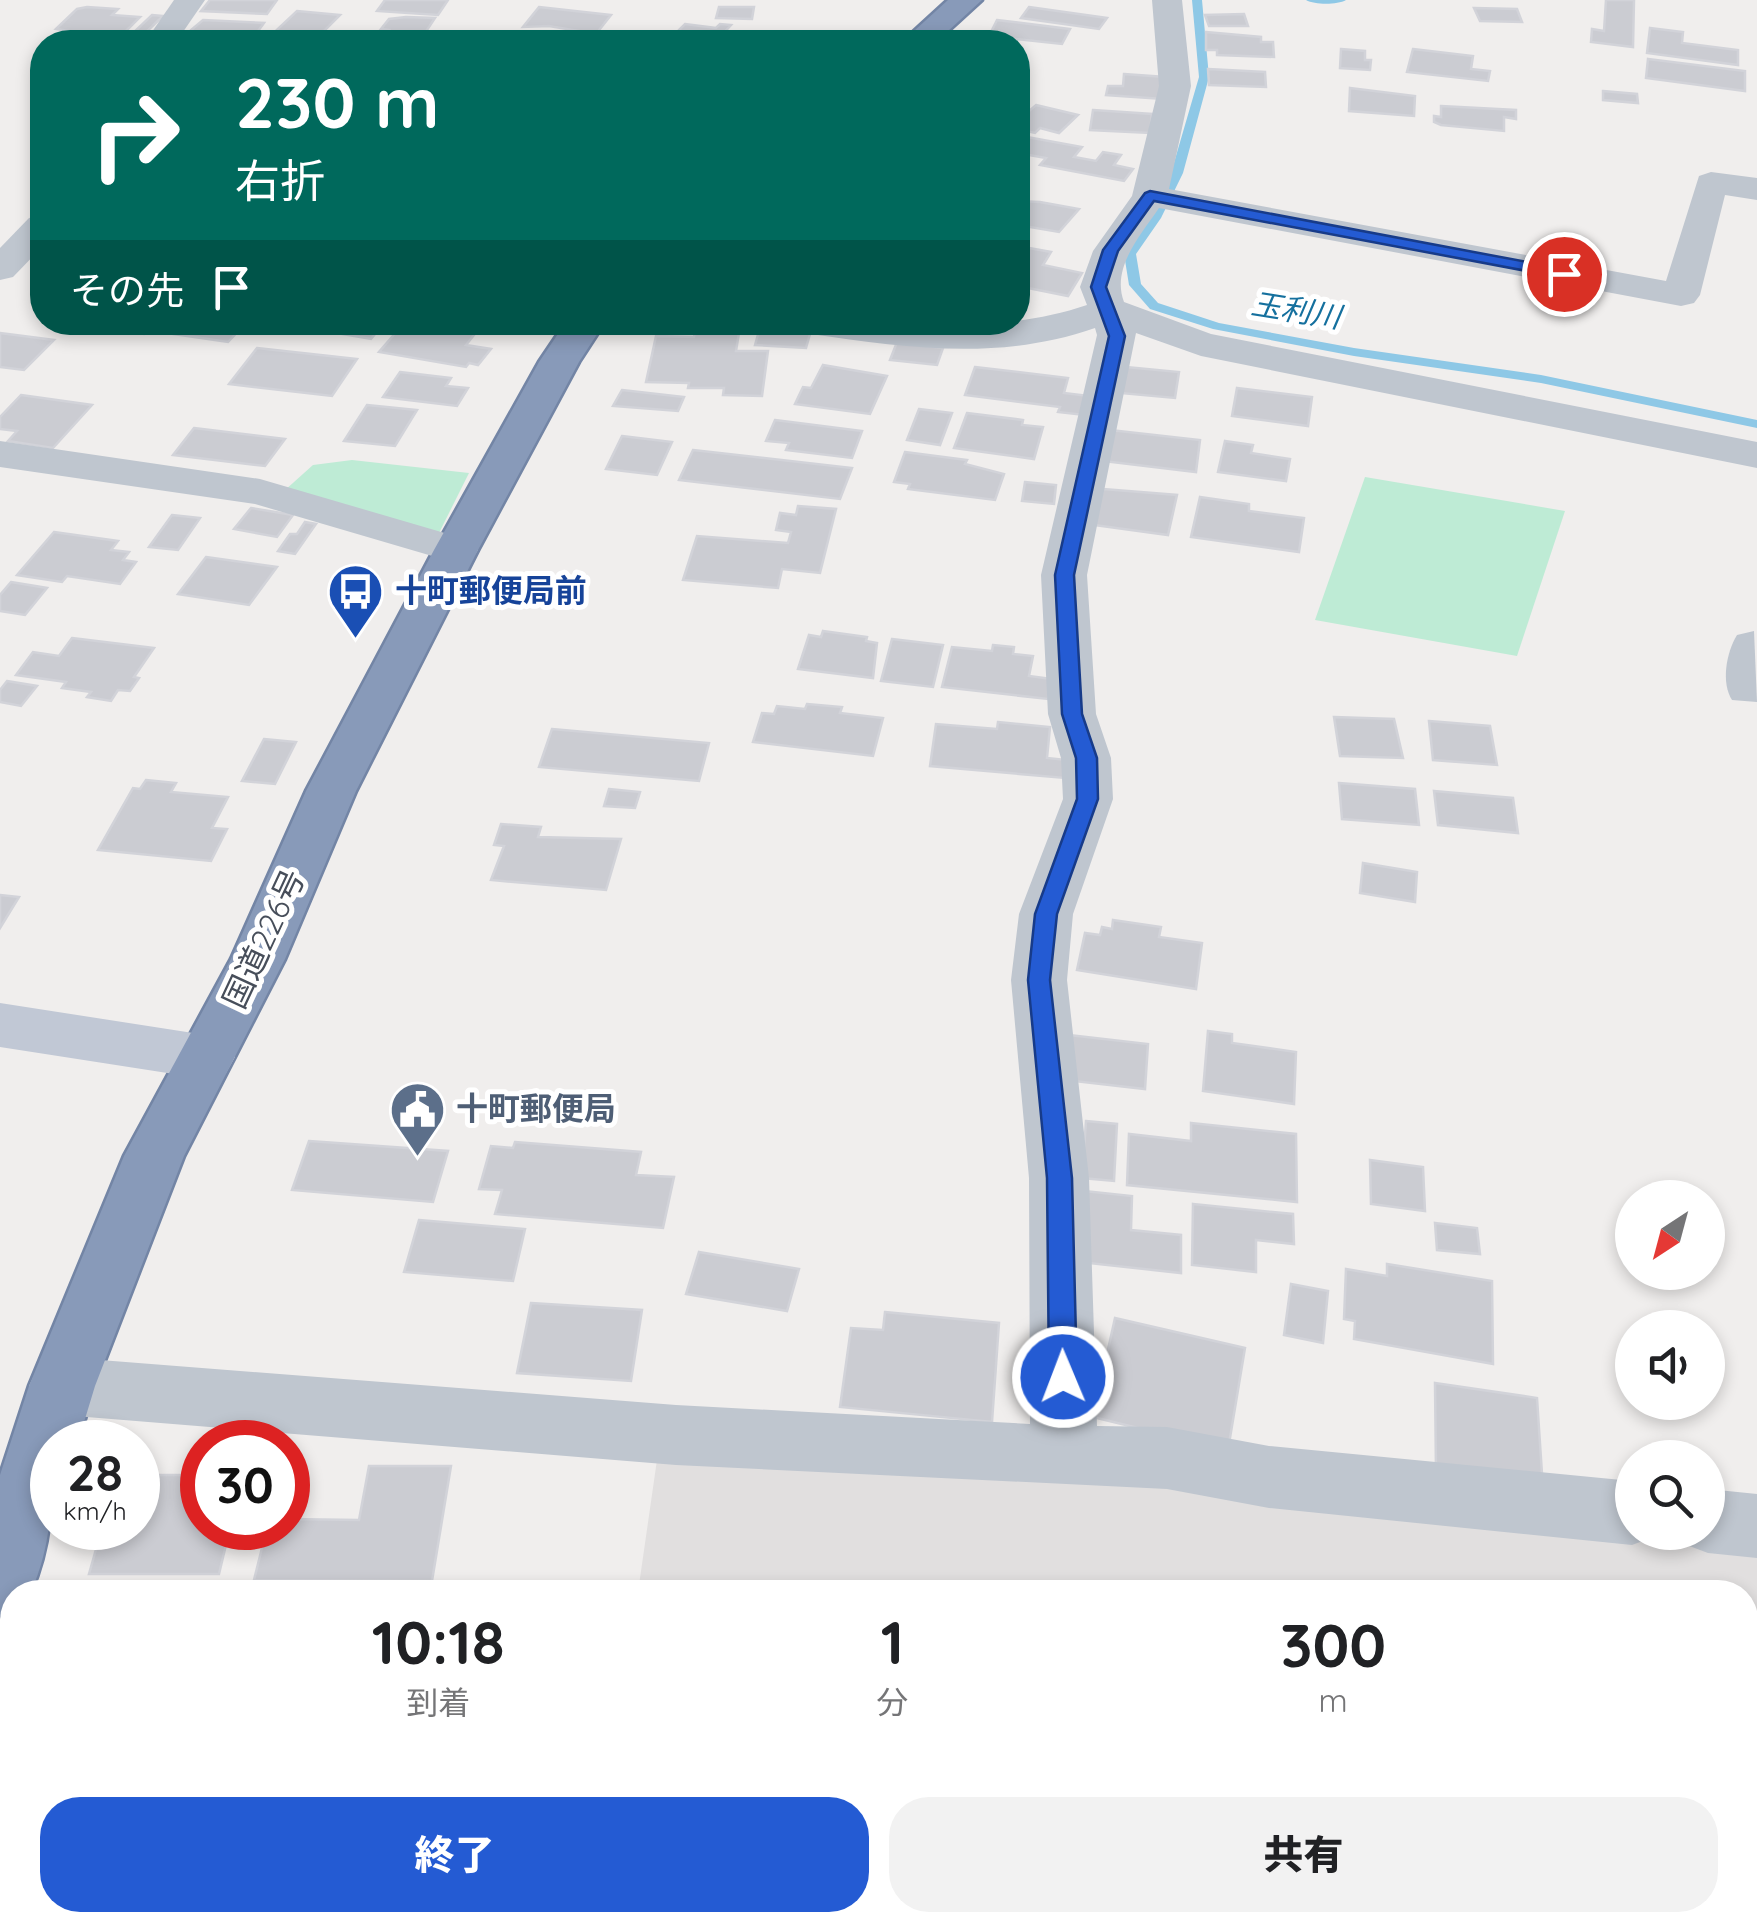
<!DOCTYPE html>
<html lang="ja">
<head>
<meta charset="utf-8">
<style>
	:root { --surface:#fff; --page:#f2f2f2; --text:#202124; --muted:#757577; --accent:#245bd3 }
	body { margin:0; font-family:Quicksand,"Noto Sans JP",sans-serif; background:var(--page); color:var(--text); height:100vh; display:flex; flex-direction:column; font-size:38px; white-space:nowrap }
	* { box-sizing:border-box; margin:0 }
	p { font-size:32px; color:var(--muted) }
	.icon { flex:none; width:55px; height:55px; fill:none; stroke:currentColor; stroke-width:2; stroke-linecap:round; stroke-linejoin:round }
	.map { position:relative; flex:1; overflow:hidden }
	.details { position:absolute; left:0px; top:1580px; width:1758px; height:352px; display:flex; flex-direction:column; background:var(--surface); border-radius:40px 40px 0 0; box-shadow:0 5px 15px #0003 }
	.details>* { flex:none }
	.banner { position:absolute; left:30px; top:30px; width:1000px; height:305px; border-radius:40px; box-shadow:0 5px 15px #0003; background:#00695c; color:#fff; overflow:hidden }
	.needle { width:65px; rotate:216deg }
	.buttons { position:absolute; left:1615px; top:1180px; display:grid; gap:20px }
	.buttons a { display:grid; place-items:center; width:110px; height:110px; border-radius:50%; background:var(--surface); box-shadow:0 5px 15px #0003; font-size:50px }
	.speed { position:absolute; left:30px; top:1420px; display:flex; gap:20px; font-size:50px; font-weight:700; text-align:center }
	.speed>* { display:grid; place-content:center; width:130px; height:130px; border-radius:50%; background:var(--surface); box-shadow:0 5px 15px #0003; line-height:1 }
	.speed small { font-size:25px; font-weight:400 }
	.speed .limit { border:15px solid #d22; background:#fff; color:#111 }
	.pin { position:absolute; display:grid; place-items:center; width:85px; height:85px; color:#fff; margin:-42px; border:5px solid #fff; border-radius:50%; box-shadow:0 2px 10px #0007 }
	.me { position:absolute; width:110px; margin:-55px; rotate:359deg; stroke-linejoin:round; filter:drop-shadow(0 0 8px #0008) }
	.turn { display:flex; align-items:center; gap:35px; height:210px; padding:0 40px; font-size:45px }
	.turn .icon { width:130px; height:130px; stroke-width:2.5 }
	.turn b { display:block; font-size:70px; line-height:85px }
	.then { display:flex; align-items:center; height:95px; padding:0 40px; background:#0003; gap:20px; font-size:38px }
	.eta { display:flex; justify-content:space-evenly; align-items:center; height:170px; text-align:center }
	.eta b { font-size:60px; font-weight:800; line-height:70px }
	.primary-button { display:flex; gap:20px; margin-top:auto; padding:20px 40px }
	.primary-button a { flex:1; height:115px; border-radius:40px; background:var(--accent); color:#fff; font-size:40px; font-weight:800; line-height:115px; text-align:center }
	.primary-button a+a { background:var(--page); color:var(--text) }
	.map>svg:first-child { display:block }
	.education { fill:#e1dfdf }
	.green { fill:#beebd5 }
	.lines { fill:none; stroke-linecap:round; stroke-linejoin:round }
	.stream { fill:#8ec8e6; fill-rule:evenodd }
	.building { fill:#cbccd2; stroke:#d2d3d9; stroke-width:2.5 }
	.highway-casing { stroke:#7385a5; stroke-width:5 }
	.street { fill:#bfc6cf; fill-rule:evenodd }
	.secondary { fill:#c1c8d5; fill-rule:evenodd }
	.highway { fill:#889ab9; fill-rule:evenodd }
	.route { fill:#245bd3; stroke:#173b89; stroke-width:2.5 }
	.labels { text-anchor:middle; stroke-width:10; stroke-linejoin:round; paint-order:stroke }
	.far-water-label { font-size:30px; font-style:italic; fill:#15709e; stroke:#fff }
	.transit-label { font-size:32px; font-weight:bold; fill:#164399; stroke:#fff; text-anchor:start }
	.street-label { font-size:32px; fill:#474e5a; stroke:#fff }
	.service-label { font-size:32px; font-weight:bold; fill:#4e5e75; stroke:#fff; text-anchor:start }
</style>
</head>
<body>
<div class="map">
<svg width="1757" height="1931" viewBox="0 0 1757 1931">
	<rect width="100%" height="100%" fill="#f0eeed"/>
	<!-- education -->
	<polygon class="education" points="659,1446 1165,1475 1624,1532 1703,1532 1757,1540 1757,1931 590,1931 592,1920 1745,1920 1745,1592 638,1592"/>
	<!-- green -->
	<g class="green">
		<polygon points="352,460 469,473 439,533 284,491 313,465"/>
		<polygon points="1365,477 1565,511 1517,656 1315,620"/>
	</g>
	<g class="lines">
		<!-- stream -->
		<g class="stream">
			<polygon points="1192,0 1202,0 1209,77 1183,173 1161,218 1136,254 1141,284 1158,303 1219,323 1354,348 1541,375 1757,420 1757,428 1541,383 1354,356 1213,329 1150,309 1129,285 1124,254 1149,218 1171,173 1199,77"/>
			<path d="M1306,0H1346C1337,5 1315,5 1306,0Z"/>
		</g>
	</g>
	<!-- building -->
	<g class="building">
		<polygon points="210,0 277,0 267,14 201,11"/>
		<polygon points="385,0 448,0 438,15 377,11"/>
		<polygon points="1606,0 1634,0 1633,47 1591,42 1592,29 1604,31"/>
		<polygon points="87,7 118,9 112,15 140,17 117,40 77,37 81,33 56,29 77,9"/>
		<polygon points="539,7 611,15 596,34 549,26 523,27"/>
		<polygon points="719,7 754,7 752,19 716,18"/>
		<polygon points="1029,7 1107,18 1099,29 1021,18"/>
		<polygon points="1474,8 1517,9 1522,22 1480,21"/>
		<polygon points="297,11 340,15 313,42 265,41"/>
		<polygon points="1244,14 1248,26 1209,26 1205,15"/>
		<polygon points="152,15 163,16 141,37 130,36"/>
		<polygon points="406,17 435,18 419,42 380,42 389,30 381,29 389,19"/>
		<polygon points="203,20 264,23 250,42 187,40 189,37 184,36"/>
		<polygon points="997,20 1070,29 1062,44 989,36"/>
		<polygon points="685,24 716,28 720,24 731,25 721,36 732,38 727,42 670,39"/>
		<polygon points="1650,28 1683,32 1682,43 1738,50 1738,65 1647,53"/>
		<polygon points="1206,32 1261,37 1261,42 1273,42 1274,57 1217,55 1217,50 1206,50"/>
		<polygon points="756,34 777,38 781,34 797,38 792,41 799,42 746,42"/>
		<polygon points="449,36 508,42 442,42"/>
		<polygon points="1341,49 1365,51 1365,60 1371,60 1370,70 1340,68"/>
		<polygon points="1413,49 1473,56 1471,69 1490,71 1488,81 1407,72"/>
		<polygon points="1648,59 1745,71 1745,91 1646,78"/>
		<polygon points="1208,69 1265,72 1266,87 1209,85"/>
		<polygon points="1124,74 1165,77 1163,99 1106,95 1108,86 1123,86"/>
		<polygon points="1350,88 1415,96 1414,116 1349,111"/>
		<polygon points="1603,91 1637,94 1638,103 1603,100"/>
		<polygon points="1036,105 1078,115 1059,133 1040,128 1035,133 1022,130 1018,134 1018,110 1028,112"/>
		<polygon points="1441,106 1516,110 1516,119 1504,117 1504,131 1441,125 1434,122 1434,116 1441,117"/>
		<polygon points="1093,110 1152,114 1150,133 1090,130"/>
		<polygon points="1027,137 1082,147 1074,157 1096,161 1103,152 1121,155 1114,165 1133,169 1124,181 1040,165 1046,158 1018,153"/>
		<polygon points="1018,201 1040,202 1079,209 1059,232 1018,225"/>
		<polygon points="1018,246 1051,252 1043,265 1082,273 1068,296 1018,286"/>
		<polygon points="90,322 155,322 144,334 87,325"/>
		<polygon points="185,322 238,322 245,324 228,342 174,334"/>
		<polygon points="353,322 385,322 371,339 342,334"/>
		<polygon points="405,322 481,326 466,345 491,349 478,365 469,363 466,367 379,352"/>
		<polygon points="761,324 812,327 806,348 755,345"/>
		<polygon points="696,326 740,327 736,351 768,351 762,396 723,395 724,388 688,388 689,383 646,382 656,336 694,337"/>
		<polygon points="0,333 54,340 24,370 0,367"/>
		<polygon points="897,342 943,348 937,365 890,360"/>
		<polygon points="257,348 357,359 332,396 229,384"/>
		<polygon points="823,365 887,376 870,414 795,404 803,387 811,388"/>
		<polygon points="975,367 1068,378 1064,393 1089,396 1084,415 1058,412 1060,407 965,395"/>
		<polygon points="1126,367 1179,372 1175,398 1120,393"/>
		<polygon points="400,372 451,378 446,386 468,388 457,406 383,397"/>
		<polygon points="1237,388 1312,397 1308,426 1232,416"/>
		<polygon points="622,390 684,397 678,411 613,406"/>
		<polygon points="21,395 92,405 53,448 8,441 17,431 0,429 0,417"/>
		<polygon points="367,405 417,410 395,446 344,441"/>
		<polygon points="919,409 952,413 940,445 907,440"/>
		<polygon points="967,413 1023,420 1022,425 1043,427 1034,459 954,448"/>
		<polygon points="775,420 862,431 852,458 786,450 789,443 766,441"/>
		<polygon points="194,428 285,439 265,466 173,455"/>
		<polygon points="1110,430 1200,440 1196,472 1103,461"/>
		<polygon points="622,436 672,442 657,475 606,469"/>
		<polygon points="1225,441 1253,445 1251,453 1290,459 1286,481 1218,472"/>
		<polygon points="693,450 852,468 840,499 679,480"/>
		<polygon points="905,452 967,460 965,464 1004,474 995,500 908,489 910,484 894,482"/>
		<polygon points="1025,482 1056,485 1054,504 1022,501"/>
		<polygon points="1103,489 1177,495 1168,535 1094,525"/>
		<polygon points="1200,497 1249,504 1249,511 1304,518 1299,552 1191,537"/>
		<polygon points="798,506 836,509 820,573 782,569 778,588 683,580 697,536 788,543 791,532 776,530 780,513 796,515"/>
		<polygon points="251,508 293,515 277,537 234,529"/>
		<polygon points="172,515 200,518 178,550 149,547"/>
		<polygon points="305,522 316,524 295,554 278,551 290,534 297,534"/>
		<polygon points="54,532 118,541 111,550 129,552 123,560 136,562 120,584 67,576 62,582 17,575"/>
		<polygon points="206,557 277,567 249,605 178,594"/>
		<polygon points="11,582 47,588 25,615 0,611 0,595"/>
		<polygon points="823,631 867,637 866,641 877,643 873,678 798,669 809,635 821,637"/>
		<polygon points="72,638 154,648 134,677 139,678 130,691 118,690 111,701 87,697 91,692 62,688 66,682 16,675 33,652 59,656"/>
		<polygon points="892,639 943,645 933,687 881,681"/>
		<polygon points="993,645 1014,647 1013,654 1033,656 1029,676 1052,679 1048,699 942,687 952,647 992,651"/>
		<polygon points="7,681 37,686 21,706 0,702 0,690"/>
		<polygon points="807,704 842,707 840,713 883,718 873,756 753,742 762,713 774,714 777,706 805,709"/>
		<polygon points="1334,717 1394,719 1403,758 1340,756"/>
		<polygon points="1429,721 1490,726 1497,765 1433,760"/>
		<polygon points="998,722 1050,727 1047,758 1067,760 1065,778 930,766 936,724 997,729"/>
		<polygon points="552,729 709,743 699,781 539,767"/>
		<polygon points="264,739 296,742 275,784 242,781"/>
		<polygon points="146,780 176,783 171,792 228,797 212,828 227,829 211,861 98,850 133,788 140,789"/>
		<polygon points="1339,783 1415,789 1419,825 1342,819"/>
		<polygon points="609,789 640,792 635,808 604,806"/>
		<polygon points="1434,791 1513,798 1518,833 1438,825"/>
		<polygon points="501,824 541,827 538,837 621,839 606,890 491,880 504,846 494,845"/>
		<polygon points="1363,863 1417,872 1415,902 1360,893"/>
		<polygon points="0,895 19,897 0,928"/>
		<polygon points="1113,920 1161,927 1159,937 1202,943 1196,989 1077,970 1085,933 1100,935 1102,927 1112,929"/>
		<polygon points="1208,1031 1232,1034 1232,1043 1296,1052 1294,1104 1203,1091"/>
		<polygon points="1069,1035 1148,1044 1145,1089 1065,1080"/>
		<polygon points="1086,1121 1117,1124 1114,1181 1082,1178"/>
		<polygon points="1191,1123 1296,1134 1297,1202 1127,1185 1129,1134 1191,1141"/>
		<polygon points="309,1141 448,1151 433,1202 292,1190"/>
		<polygon points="515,1142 641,1152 636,1175 674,1177 663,1228 495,1214 502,1190 479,1189 491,1146 513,1148"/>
		<polygon points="1370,1160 1423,1167 1425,1211 1371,1204"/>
		<polygon points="1084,1191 1132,1196 1131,1230 1181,1235 1181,1273 1079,1262"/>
		<polygon points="1193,1204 1293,1214 1294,1244 1256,1240 1256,1272 1192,1265"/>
		<polygon points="419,1220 525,1229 513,1281 404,1272"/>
		<polygon points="1435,1223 1477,1228 1480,1254 1437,1250"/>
		<polygon points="699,1252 799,1269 787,1311 686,1294"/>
		<polygon points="1387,1264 1492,1281 1493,1364 1354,1339 1355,1321 1344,1319 1346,1269 1387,1276"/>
		<polygon points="1291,1284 1328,1291 1323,1343 1284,1335"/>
		<polygon points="531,1303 642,1310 631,1381 517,1373"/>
		<polygon points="885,1312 999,1323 992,1422 840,1407 851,1328 883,1330"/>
		<polygon points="1115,1318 1245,1348 1228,1450 1093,1417"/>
		<polygon points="1435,1383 1537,1398 1543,1489 1436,1472"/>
		<polygon points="369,1466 451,1466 432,1581 254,1580 267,1528 288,1528 288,1519 359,1520"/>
		<polygon points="138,1475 202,1475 202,1528 230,1528 219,1574 89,1574 102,1528 138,1528"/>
		<polygon points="1745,1834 1757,1838 1757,1931 1619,1931 1583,1920 1745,1920"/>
		<polygon points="1127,1920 1237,1920 1236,1931 1125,1931"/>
		<polygon points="1237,1920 1288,1920 1286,1931 1236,1931"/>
	</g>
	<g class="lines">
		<defs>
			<g id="highway">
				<polygon points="948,0 982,0 936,42 902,42"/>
				<path d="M566,322H605L579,362L478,550L356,791L285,959L184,1156L95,1386L78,1442H52C52,1498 53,1541 31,1592H12V1611L0,1616V1475L29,1386L124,1156L231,959L306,791L434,550L539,362Z"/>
			</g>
		</defs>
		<!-- highway casing -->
		<use href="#highway" class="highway-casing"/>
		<!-- street -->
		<g class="street">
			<polygon points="174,0 205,0 176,42 145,42"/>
			<path d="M1152,0H1182L1191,86L1169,189L1666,281L1699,176L1711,172L1757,178V200L1725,195L1700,295L1694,303L1681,306L1159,208C1140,236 1111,268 1124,302L1211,334L1757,442V468L1201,356L1136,333L1087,575L1096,714L1111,758L1113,799L1073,914L1067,980L1089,1178L1097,1426L1167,1427L1269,1446L1632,1481V1532H1658L1656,1536L1632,1545L1269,1508L1167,1489L676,1465L62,1415L39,1407L29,1386L39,1365L62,1357L676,1405L1030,1424L1029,1178L1011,980L1019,914L1063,799L1061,758L1048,714L1041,575L1097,335L1095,328C1001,361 907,348 811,334L797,330L792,322C891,322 992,337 1087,305L1080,287L1093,251L1132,196L1159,86Z"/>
			<polygon points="42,215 42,247 13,277 0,280 0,248 29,218"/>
			<polygon points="0,441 260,479 472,541 478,550 472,559 456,563 255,504 0,467"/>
			<path d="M1754,631L1757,702L1732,700C1721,683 1726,653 1737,635Z"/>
			<polygon points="1708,1489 1757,1494 1757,1558 1708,1553 1684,1544 1679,1532 1708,1532"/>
		</g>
		<!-- secondary -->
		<polygon class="secondary" points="0,1003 206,1035 226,1041 235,1057 226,1073 206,1079 0,1047"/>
		<!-- highway -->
		<use href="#highway" class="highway"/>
	</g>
	<!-- route -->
	<polygon class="route" points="1150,191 1564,269 1572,274 1564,278 1154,201 1118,251 1106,287 1125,336 1074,575 1082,714 1097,758 1098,799 1057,914 1050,980 1072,1178 1077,1377 1073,1385 1063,1389 1053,1385 1049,1377 1047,1178 1028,980 1035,914 1077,799 1076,758 1062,714 1055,575 1109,336 1091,287 1103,250 1145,193"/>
	<!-- icons -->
	<defs>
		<symbol id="bus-pin" viewBox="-11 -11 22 30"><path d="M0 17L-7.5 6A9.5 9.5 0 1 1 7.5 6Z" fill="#1a4fb4" stroke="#fff"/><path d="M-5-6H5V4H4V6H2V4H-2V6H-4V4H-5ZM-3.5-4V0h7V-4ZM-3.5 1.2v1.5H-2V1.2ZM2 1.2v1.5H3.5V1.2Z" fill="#fff"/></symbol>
		<symbol id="civic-pin" viewBox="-11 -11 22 30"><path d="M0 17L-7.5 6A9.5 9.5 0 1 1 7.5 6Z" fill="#5c6f8a" stroke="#fff"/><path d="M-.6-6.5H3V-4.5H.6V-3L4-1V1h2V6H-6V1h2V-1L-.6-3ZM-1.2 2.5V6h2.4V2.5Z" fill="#fff"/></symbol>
	</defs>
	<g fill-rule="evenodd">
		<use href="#bus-pin" x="324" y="560" width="63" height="86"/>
		<use href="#civic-pin" x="386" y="1078" width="63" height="86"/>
	</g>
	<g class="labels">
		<!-- far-water labels -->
		<g class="far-water-label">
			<text transform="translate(1296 311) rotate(9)" y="10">玉利川</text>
		</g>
		<!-- transit labels -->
		<g class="transit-label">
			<text x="395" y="602">十町郵便局前</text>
		</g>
		<!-- street labels -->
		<g class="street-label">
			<text transform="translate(264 939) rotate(-65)" y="11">国道226号</text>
		</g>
		<!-- service labels -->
		<g class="service-label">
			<text x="456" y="1120">十町郵便局</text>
		</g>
	</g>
</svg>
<div class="buttons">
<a><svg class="needle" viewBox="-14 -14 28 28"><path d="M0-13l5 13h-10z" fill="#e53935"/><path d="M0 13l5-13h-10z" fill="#757577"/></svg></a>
<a><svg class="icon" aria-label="sound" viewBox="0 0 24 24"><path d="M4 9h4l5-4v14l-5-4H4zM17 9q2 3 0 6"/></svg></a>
<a><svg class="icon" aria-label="search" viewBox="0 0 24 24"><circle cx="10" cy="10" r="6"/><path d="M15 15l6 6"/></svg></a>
</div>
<div class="speed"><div>28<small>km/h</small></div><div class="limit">30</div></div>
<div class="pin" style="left:1564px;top:274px;background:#d93025"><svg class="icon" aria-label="arrive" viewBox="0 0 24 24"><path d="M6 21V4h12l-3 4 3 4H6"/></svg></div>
<svg class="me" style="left:1063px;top:1377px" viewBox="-20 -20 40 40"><circle r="17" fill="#245bd3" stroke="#fff" stroke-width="3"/><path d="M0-11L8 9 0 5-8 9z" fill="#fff"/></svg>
<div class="banner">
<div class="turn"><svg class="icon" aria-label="right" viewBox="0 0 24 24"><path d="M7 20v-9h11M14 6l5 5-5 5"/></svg><div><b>230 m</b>右折</div></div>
<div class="then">その先<svg class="icon" aria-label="arrive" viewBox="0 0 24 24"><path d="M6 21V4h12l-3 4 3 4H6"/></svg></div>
</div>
<section class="details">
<div class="eta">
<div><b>10:18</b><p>到着</p></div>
<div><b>1</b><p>分</p></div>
<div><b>300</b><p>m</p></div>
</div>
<div class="primary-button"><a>終了</a><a>共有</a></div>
</section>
</div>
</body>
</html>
